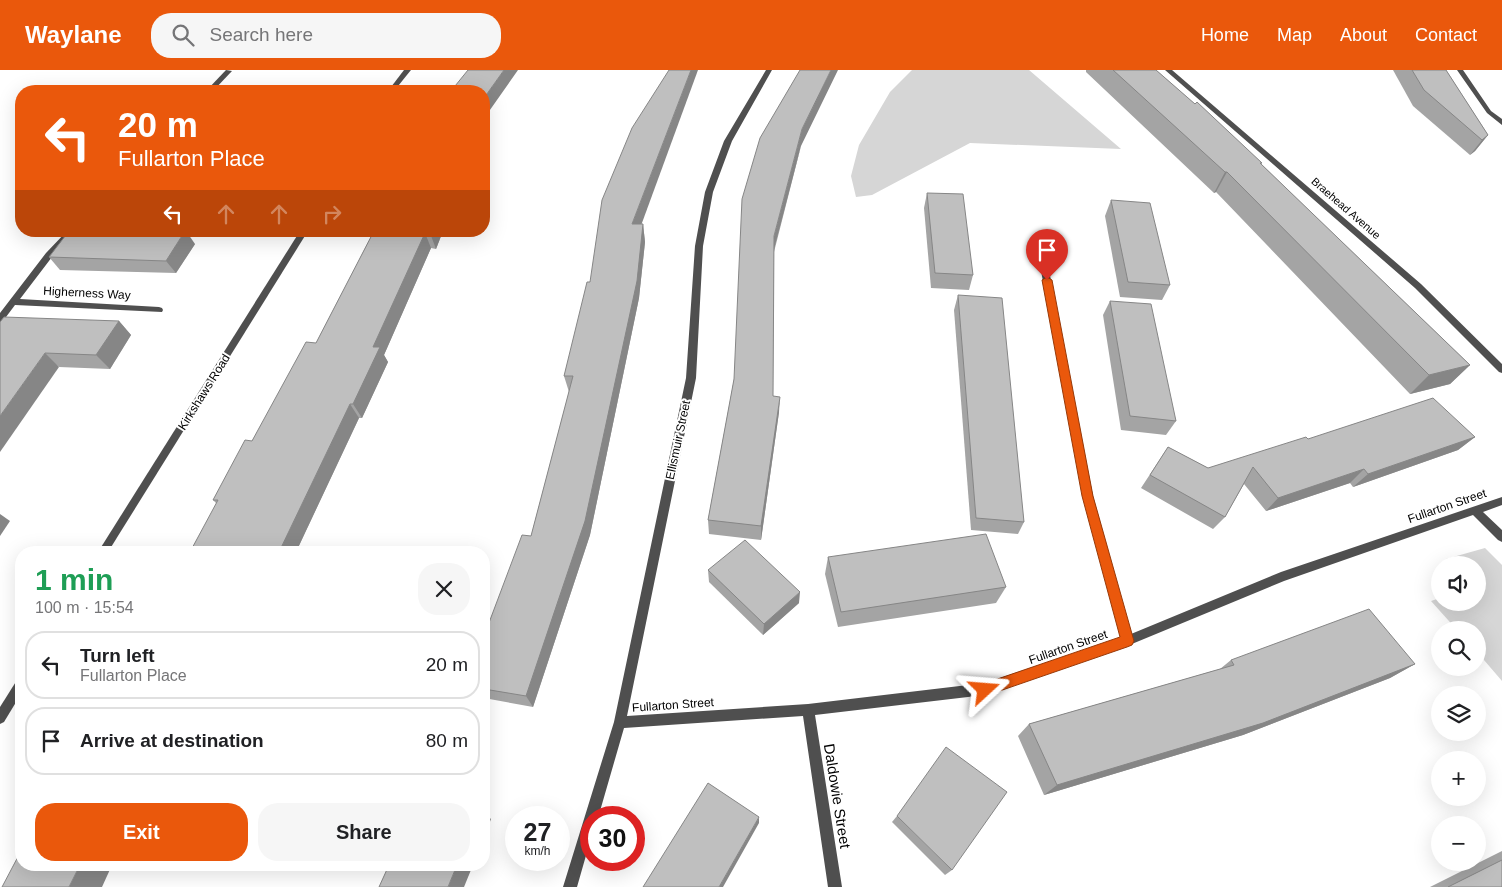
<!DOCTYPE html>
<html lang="en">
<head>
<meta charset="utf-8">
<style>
	:root { --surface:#fff; --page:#f6f6f6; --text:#202124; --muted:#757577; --line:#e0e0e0; --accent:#ea580c }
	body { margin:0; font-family:Helvetica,sans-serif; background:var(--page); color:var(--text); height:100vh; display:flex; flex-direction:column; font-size:19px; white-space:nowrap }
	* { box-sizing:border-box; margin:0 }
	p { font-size:16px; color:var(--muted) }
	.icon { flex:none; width:28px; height:28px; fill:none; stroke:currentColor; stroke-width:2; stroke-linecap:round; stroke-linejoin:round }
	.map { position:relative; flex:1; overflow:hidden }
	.panel { position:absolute; left:15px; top:476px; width:475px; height:325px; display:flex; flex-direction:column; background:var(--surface); border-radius:20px; box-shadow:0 5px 20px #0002 }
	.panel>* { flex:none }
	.banner { position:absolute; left:15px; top:15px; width:475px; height:152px; border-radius:20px; box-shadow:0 5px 20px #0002; background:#ea580c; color:#fff; overflow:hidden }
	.fabs { position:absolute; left:1431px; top:486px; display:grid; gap:10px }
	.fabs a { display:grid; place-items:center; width:55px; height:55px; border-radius:50%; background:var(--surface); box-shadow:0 5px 20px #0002; font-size:25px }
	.speed { position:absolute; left:505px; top:736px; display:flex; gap:10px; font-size:25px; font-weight:700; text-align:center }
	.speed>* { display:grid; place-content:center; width:65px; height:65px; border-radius:50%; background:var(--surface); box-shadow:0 5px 20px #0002; line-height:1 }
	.speed small { font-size:12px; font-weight:400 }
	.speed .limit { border:8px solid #d22; background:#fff; color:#111 }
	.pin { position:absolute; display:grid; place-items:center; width:42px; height:42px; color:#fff; margin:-51px -21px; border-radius:50% 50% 50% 0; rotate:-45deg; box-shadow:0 0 5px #0007 }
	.pin .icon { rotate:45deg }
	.me { position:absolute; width:55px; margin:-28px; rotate:71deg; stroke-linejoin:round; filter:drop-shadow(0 0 4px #0008) }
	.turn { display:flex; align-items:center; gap:18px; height:105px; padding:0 20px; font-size:22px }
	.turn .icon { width:65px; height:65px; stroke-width:2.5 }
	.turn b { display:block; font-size:35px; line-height:42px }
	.lanes { display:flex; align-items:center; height:48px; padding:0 20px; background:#0003; justify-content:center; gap:25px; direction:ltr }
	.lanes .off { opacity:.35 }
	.round { display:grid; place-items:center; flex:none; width:52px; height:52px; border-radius:20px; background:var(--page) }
	.summary { display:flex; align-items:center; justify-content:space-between; height:85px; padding:0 20px }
	h1 { font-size:30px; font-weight:600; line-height:38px; color:#1e9e55 }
	.primary-button { display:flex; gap:10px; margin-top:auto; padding:10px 20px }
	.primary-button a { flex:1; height:58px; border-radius:20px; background:var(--accent); color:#fff; font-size:20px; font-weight:600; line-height:58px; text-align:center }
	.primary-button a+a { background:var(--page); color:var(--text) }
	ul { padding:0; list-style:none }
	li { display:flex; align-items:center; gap:15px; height:68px; margin:0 10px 8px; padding:0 10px; border:2px solid var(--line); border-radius:20px }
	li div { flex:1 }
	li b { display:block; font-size:19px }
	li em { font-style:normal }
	header { display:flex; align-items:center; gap:30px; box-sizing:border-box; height:70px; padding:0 25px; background:var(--accent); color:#fff }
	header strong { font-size:24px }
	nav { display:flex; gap:28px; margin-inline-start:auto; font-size:18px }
	.search { width:350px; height:45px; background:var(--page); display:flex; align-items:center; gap:12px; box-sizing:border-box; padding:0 18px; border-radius:20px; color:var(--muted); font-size:19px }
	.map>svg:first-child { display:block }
	.green { fill:#d6d6d6 }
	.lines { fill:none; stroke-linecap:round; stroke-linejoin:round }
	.minor { fill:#4f4f4f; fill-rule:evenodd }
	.tertiary { fill:#4f4f4f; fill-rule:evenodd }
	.wall { fill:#a4a4a4 }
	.shaded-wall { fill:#868686 }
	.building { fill:#bfbfbf; stroke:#868686 }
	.route { fill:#ea580c; stroke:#983908 }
	.labels { text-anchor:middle; stroke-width:4; stroke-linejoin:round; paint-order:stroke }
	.far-street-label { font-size:11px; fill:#000; stroke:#fff }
	.street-label { font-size:12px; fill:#000; stroke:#fff }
	.near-street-label { font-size:15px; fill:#000; stroke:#fff }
</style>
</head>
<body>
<header>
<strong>Waylane</strong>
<div class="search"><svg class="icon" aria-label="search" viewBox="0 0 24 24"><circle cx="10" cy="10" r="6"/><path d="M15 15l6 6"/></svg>Search here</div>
<nav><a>Home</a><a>Map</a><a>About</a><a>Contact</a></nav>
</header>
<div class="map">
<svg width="1502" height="817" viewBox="0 0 1502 817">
	<rect width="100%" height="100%" fill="#fff"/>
	<!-- green -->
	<g class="green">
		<polygon points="912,0 1029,0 1121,79 970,73 872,125 856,127 851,106 859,75 890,22"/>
		<polygon points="1485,478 1502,495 1502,611 1478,583 1478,560 1457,560 1431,531 1440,528 1440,532 1478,532 1478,495 1452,495 1446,489"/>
	</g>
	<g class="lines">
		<!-- minor -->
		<g class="minor">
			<polygon points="226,0 232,1 213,21 206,21"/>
			<polygon points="766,0 772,0 732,71 713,122 703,176 696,308 627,646 808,634 985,613 1121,568 1083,426 1039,190 1043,187 1047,190 1093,426 1131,564 1281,502 1502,427 1502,435 1483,442 1502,460 1502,472 1498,470 1473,445 1284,511 1127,576 985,625 815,645 842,817 828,817 803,646 624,658 598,748 591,748 591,768 577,817 563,817 614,652 686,308 695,176 705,122 724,71"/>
			<polygon points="1165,0 1172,0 1421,214 1502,294 1502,303 1499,302 1415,218"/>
			<polygon points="1457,0 1463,0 1491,41 1502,49 1502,55 1487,43"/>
			<polygon points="67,161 76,161 52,187 20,229 159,237 162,238 163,240 162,242 15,235 3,251 0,252 0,243 46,183"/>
		</g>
		<!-- tertiary -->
		<g class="tertiary">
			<polygon points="404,0 411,0 394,21 388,21"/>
			<polygon points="300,161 308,161 108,482 98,482"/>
			<polygon points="21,608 21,624 4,652 0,654 0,637 17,610"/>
		</g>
	</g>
	<!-- wall -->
	<g class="wall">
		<polygon points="1086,0 1156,0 1262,93 1261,94 1470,295 1450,314 1410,324 1216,122 1214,123 1086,2"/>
		<polygon points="1393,0 1446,0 1488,65 1475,81 1470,85 1413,36"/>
		<polygon points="801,76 774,182 773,326 779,342 761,470 709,464 708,450 734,309"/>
		<polygon points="927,123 973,205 969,220 931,218 924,138"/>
		<polygon points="1111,130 1170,215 1162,230 1120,227 1105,146"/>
		<polygon points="641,154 643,154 645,172 639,228 590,465 533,637 484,628 484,566 531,466 569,322 564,306 590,212"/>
		<polygon points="374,161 443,161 436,179 431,178 384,285 388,292 362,348 359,348 296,482 190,482 217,434 213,430 316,273"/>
		<polygon points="195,174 176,203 60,200 49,187"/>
		<polygon points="958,225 1024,452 1018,464 971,460 954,240"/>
		<polygon points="1110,231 1176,351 1166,365 1121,360 1103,245"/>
		<polygon points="119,251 131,265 110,299 59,297 0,252"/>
		<polygon points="1475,367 1458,380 1353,417 1350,413 1266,441 1244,414 1225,447 1213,459 1141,418 1168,377 1208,398 1308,369"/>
		<polygon points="828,487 1006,517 996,533 838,557 825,504"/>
		<polygon points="708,500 799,533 763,565 709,512"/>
		<polygon points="1231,590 1415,594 1390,608 1243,665 1044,725 1018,666 1029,654 1220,599"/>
		<polygon points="897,746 952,800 945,805 892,752"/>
		<polygon points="1502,781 1502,817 1430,817"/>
	</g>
	<!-- shaded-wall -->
	<g class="shaded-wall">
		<polygon points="504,0 518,0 485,47 488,56 484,63 484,28"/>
		<polygon points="691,0 698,0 635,172 632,154"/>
		<polygon points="831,0 838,0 801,76 773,183 774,166 802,59"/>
		<polygon points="1488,65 1475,81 1470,85 1482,70"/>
		<polygon points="1225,102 1227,102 1216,122 1214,123"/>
		<polygon points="643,154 645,172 639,228 590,465 533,637 526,626"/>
		<polygon points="185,161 186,161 195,174 176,203 166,191"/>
		<polygon points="431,161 443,161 436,179 430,163"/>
		<polygon points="425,163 431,178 384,285 388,292 362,348 353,334 373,277"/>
		<polygon points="119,251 131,265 110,299 96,285"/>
		<polygon points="45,283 59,297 0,382 0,346"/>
		<polygon points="1470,295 1450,314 1410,324 1429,305"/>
		<polygon points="780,327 779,342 761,470 761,456"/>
		<polygon points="350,334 359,348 296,482 279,482"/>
		<polygon points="1475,367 1458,380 1353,417 1368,404"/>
		<polygon points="1364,399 1350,413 1266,441 1278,428"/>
		<polygon points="0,444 10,451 0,466"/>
		<polygon points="800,522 799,533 763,565 764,554"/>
		<polygon points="1415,594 1390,608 1243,665 1044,725 1057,715"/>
		<polygon points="484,743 491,749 484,768"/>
		<polygon points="759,747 759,753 723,817 719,817"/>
		<polygon points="80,795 112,795 102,817 69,817"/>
		<polygon points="457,795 473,795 464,817 448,817"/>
	</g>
	<!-- building -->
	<g class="building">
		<polygon points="468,0 504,0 484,28 484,21 451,21"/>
		<polygon points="669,0 691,0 632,154 643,154 637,211 585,451 526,626 484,619 484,566 522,465 531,466 573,306 564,306 587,212 590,212 602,130 632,58"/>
		<polygon points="800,0 831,0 802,59 774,166 773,326 780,327 761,456 708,450 734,309 742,129 760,68"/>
		<polygon points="1113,0 1156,0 1195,34 1197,32 1262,93 1260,93 1470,295 1429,305 1227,102 1225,102"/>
		<polygon points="1412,0 1446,0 1488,65 1482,70 1424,20"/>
		<polygon points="927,123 963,124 973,205 935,203"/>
		<polygon points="1111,130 1150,133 1170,215 1128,212"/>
		<polygon points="69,161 185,161 166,191 49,187"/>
		<polygon points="374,161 431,161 430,163 425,163 373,277 380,277 353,334 350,334 279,482 190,482 218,430 213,430 245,370 252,371 306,272 316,273"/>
		<polygon points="958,225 1002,228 1024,452 976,448"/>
		<polygon points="1110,231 1151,234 1176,351 1130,346"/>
		<polygon points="4,247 119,251 96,285 45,283 0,346 0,252"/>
		<polygon points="1433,328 1475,367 1368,404 1364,399 1278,428 1253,397 1225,447 1150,405 1168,377 1208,398 1306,367 1308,369"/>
		<polygon points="986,464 1006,517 841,542 828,487"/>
		<polygon points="745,470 800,522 764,554 708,500"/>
		<polygon points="1369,539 1415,594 1263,653 1057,715 1029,654 1234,595 1231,590"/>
		<polygon points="946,677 1007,722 952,800 897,746"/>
		<polygon points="708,713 759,747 719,817 643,817"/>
		<polygon points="21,781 21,795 80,795 69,817 2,817"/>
		<polygon points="1502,790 1502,817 1448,817"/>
		<polygon points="389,795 457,795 448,817 379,817"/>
	</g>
	<!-- route -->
	<polygon class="route" points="1047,207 1052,210 1093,426 1134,571 1132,575 1127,577 985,626 980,624 978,620 980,615 1120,567 1082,426 1042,210"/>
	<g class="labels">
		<!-- far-street labels -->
		<g class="far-street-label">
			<text transform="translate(1346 138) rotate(41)" y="4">Braehead Avenue</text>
		</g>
		<!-- street labels -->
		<g class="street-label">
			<text transform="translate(87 223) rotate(3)" y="4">Higherness Way</text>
			<text transform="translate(204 322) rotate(-58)" y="4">Kirkshaws Road</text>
			<text transform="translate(678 370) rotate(-78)" y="4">Ellismuir Street</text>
			<text transform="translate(1447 436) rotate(-19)" y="4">Fullarton Street</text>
			<text transform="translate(1068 577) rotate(-19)" y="4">Fullarton Street</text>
			<text transform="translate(673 635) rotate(-4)" y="4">Fullarton Street</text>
		</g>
		<!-- near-street labels -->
		<g class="near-street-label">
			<text transform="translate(837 726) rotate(81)" y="5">Daldowie Street</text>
		</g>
	</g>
</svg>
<div class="fabs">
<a><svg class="icon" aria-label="sound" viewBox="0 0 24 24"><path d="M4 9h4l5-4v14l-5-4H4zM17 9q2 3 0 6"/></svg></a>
<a><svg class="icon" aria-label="search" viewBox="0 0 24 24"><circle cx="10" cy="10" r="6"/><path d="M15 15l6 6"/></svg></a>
<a><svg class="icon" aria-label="layers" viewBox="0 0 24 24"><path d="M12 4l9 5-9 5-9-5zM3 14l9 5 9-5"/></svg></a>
<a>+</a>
<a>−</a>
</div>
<div class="speed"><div>27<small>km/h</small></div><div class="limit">30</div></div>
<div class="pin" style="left:1047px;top:210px;background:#d93025"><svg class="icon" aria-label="arrive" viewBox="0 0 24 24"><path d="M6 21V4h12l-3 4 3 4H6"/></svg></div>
<svg class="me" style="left:985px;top:620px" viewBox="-20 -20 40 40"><path d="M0-17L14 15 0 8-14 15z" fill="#ea580c" stroke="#fff" stroke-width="4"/></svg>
<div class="banner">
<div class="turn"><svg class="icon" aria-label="left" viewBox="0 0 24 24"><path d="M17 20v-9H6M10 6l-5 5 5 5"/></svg><div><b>20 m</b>Fullarton Place</div></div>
<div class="lanes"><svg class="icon" aria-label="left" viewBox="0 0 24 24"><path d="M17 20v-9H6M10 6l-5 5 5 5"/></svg><svg class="icon off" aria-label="ahead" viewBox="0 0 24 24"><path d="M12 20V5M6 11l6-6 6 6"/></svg><svg class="icon off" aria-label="ahead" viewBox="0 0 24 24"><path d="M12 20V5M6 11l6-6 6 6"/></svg><svg class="icon off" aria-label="right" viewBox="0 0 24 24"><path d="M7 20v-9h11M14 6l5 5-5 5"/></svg></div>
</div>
<section class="panel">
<div class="summary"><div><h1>1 min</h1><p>100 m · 15:54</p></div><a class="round"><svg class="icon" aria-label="close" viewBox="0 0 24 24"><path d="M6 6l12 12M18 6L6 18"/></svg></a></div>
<ul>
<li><svg class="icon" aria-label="left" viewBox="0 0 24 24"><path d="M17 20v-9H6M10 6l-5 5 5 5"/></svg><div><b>Turn left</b><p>Fullarton Place</p></div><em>20 m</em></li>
<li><svg class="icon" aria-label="arrive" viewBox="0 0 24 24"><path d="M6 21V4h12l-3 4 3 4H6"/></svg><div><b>Arrive at destination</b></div><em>80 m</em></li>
</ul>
<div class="primary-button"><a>Exit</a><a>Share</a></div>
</section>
</div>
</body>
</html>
